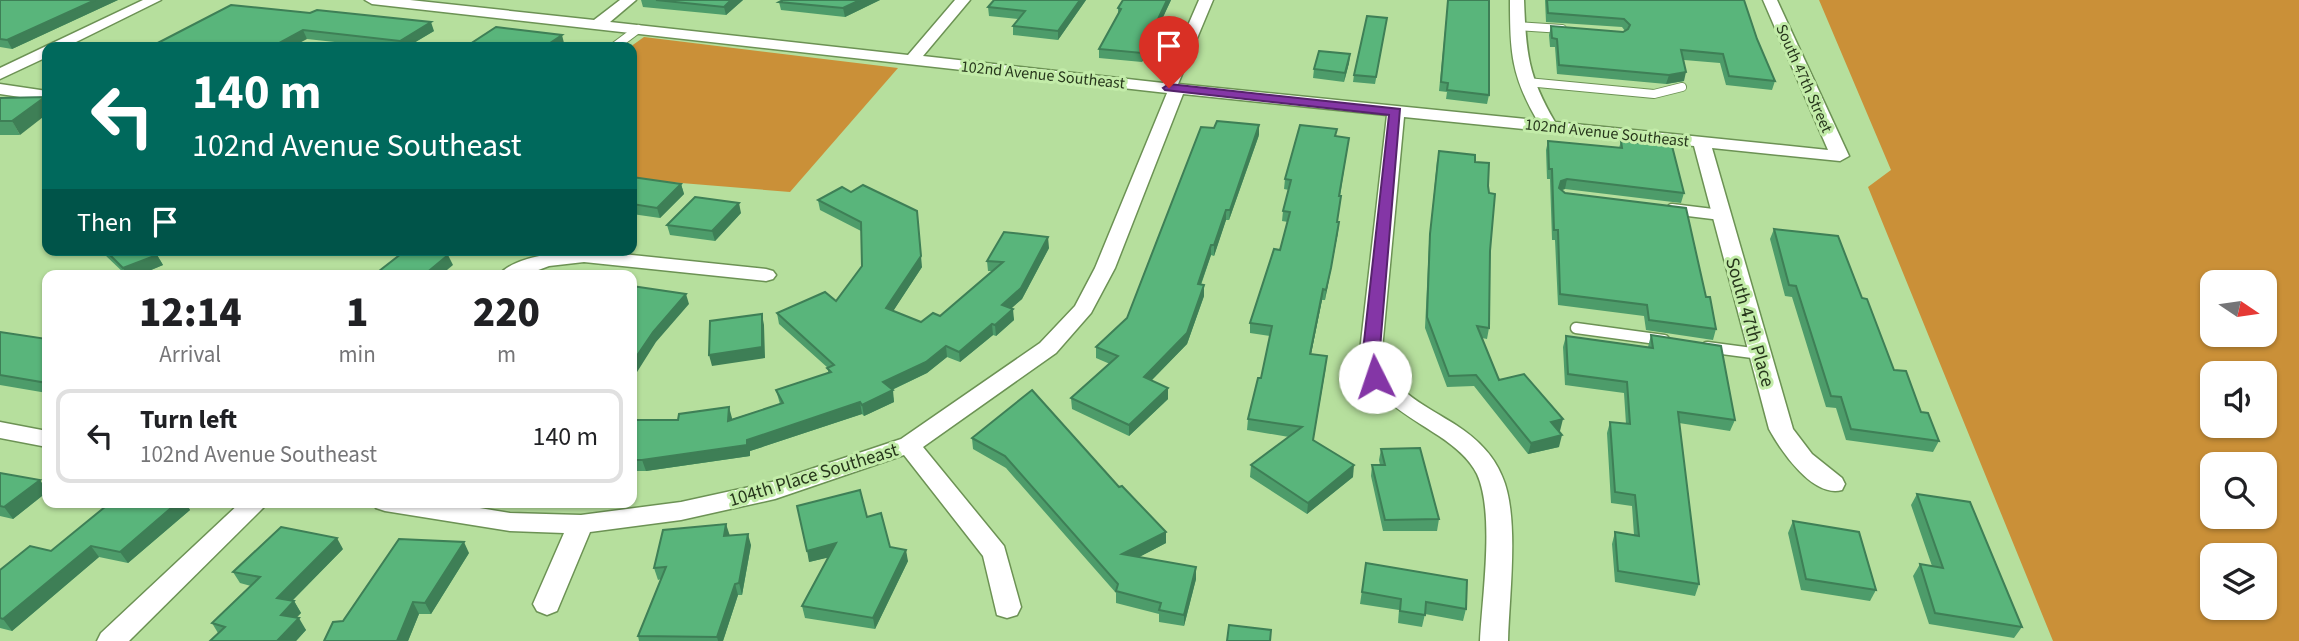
<!DOCTYPE html>
<html lang="en">
<head>
<meta charset="utf-8">
<style>
	:root { --surface:#fff; --page:#f2f2f2; --text:#202124; --muted:#757577; --line:#e0e0e0 }
	body { margin:0; font-family:"Source Sans 3",sans-serif; background:var(--page); color:var(--text); height:100vh; display:flex; flex-direction:column; font-size:26px; white-space:nowrap }
	* { box-sizing:border-box; margin:0 }
	p { font-size:23px; color:var(--muted) }
	.icon { flex:none; width:38px; height:38px; fill:none; stroke:currentColor; stroke-width:2; stroke-linecap:round; stroke-linejoin:round }
	.map { position:relative; flex:1; overflow:hidden }
	.drawer { position:absolute; left:42px; top:270px; width:595px; height:238px; display:flex; flex-direction:column; background:var(--surface); border-radius:14px; box-shadow:0 2px 5px #0004 }
	.drawer>* { flex:none }
	.top-card { position:absolute; left:42px; top:42px; width:595px; height:214px; border-radius:14px; box-shadow:0 2px 5px #0004; background:#00695c; color:#fff; overflow:hidden }
	.needle { width:46px; rotate:103deg }
	.controls { position:absolute; left:2200px; top:270px; display:grid; gap:14px }
	.controls a { display:grid; place-items:center; width:77px; height:77px; border-radius:14px; background:var(--surface); box-shadow:0 2px 5px #0004; font-size:35px }
	.pin { position:absolute; display:grid; place-items:center; width:60px; height:60px; color:#fff; margin:-72px -30px; border-radius:50% 50% 50% 0; rotate:-45deg; box-shadow:0 0 7px #0007 }
	.pin .icon { rotate:45deg }
	.me { position:absolute; width:77px; margin:-38px; rotate:356deg; stroke-linejoin:round; filter:drop-shadow(0 0 5px #0008) }
	.turn { display:flex; align-items:center; gap:24px; height:147px; padding:0 35px; font-size:32px }
	.turn .icon { width:91px; height:91px; stroke-width:2.5 }
	.turn b { display:block; font-size:49px; line-height:60px }
	.then { display:flex; align-items:center; height:66px; padding:0 35px; background:#0003; gap:14px; font-size:26px }
	.eta { display:flex; justify-content:space-evenly; align-items:center; height:119px; text-align:center }
	.eta b { font-size:42px; font-weight:800; line-height:49px }
	ul { padding:0; list-style:none }
	li { display:flex; align-items:center; gap:21px; height:94px; margin:0 14px 10px; padding:0 21px; border:4px solid var(--line); border-radius:14px }
	li div { flex:1 }
	li b { display:block; font-size:26px }
	li em { font-style:normal }
	.map>svg:first-child { display:block }
	.forest { fill:#ca9038; fill-rule:evenodd }
	.lines { fill:none; stroke-linecap:round; stroke-linejoin:round }
	.lane-far1-casing { stroke:#6c9254; stroke-width:10 }
	.lane-casing { stroke:#6c9254; stroke-width:13 }
	.street-casing { stroke:#6c9254; stroke-width:3 }
	.lane-far1 { stroke:#fff; stroke-width:8 }
	.lane { stroke:#fff; stroke-width:10 }
	.street { fill:#fff; fill-rule:evenodd }
	.wall { fill:#4d9c6a }
	.shaded-wall { fill:#3e7f56 }
	.building { fill:#59b57b; stroke:#3e7f56; stroke-width:2 }
	.route { fill:#8436a6; stroke:#56236c; stroke-width:2 }
	.labels { text-anchor:middle; stroke-width:6; stroke-linejoin:round; paint-order:stroke }
	.far-street-label { font-size:16px; fill:#27371c; stroke:#c3eca9 }
	.street-label { font-size:19px; fill:#27371c; stroke:#c3eca9 }
</style>
</head>
<body>
<div class="map">
<svg width="2299" height="641" viewBox="0 0 2299 641">
	<rect width="100%" height="100%" fill="#b6df9d"/>
	<!-- forest -->
	<g class="forest">
		<path d="M1819,0H2299V641H2053L1868,187L1891,170ZM2212,282H2264V334H2212ZM2212,373H2264V425H2212ZM2212,464H2264V516H2212ZM2212,555H2264V607H2212Z"/>
		<polygon points="644,37 898,68 790,192 632,179 630,47"/>
	</g>
	<g class="lines">
		<defs>
			<g id="lane-far1">
				<polyline points="1518,26 1562,29"/>
				<polyline points="614,47 638,29"/>
				<polyline points="1527,82 1654,94 1682,87"/>
			</g>
			<g id="lane">
				<polyline points="1672,209 1721,215"/>
				<polyline points="1576,328 1664,340"/>
				<polyline points="1707,347 1760,354"/>
			</g>
			<g id="street">
				<polygon points="143,0 161,0 66,47 47,47 47,57 0,79 0,68"/>
				<path d="M365,0H410L594,20L620,0H636L610,22L908,55L955,0H970L923,56L1163,83L1199,0H1213L1178,84L1537,120C1511,75 1510,51 1510,0H1524C1526,53 1528,76 1555,122L1828,150L1763,0H1777L1849,156L1840,161L1712,148L1793,429L1812,454L1842,478L1845,484L1842,490C1813,498 1781,451 1769,429L1694,146L1404,117L1381,360C1397,394 1426,406 1456,425C1476,438 1493,454 1502,476C1520,516 1509,596 1508,641H1480C1482,597 1495,513 1477,474C1469,458 1454,446 1439,436C1403,412 1378,402 1359,360L1387,115L1183,94L1115,268L1091,313L1056,353L923,447L1004,546L1021,607L1017,615L1007,618L997,615L983,556L904,455L775,499L681,520L590,532L557,611L547,615L537,611L533,604L564,533L510,531L385,511L376,508L373,502H443L510,513L581,515L681,502L772,482L901,439L1040,343L1075,306L1095,268L1167,93L372,4Z"/>
				<polygon points="0,84 47,91 47,101 0,94"/>
				<path d="M584,250L766,269L773,271L776,275L773,279L766,281L584,262L549,266L525,275H499C514,256 561,252 584,250Z"/>
				<polygon points="0,422 47,431 47,447 0,438"/>
				<polygon points="241,502 269,502 129,641 97,641 101,633"/>
			</g>
		</defs>
		<!-- lane-far1 casing -->
		<use href="#lane-far1" class="lane-far1-casing"/>
		<!-- lane casing -->
		<use href="#lane" class="lane-casing"/>
		<!-- street casing -->
		<use href="#street" class="street-casing"/>
		<!-- lane-far1 -->
		<use href="#lane-far1" class="lane-far1"/>
		<!-- lane -->
		<use href="#lane" class="lane"/>
		<!-- street -->
		<use href="#street" class="street"/>
	</g>
	<!-- wall -->
	<g class="wall">
		<polygon points="0,0 118,0 12,49 0,47"/>
		<polygon points="641,0 743,0 726,15 643,7"/>
		<polygon points="880,0 845,17 781,10 779,2"/>
		<polygon points="1086,0 1058,40 1013,35 1013,26 1019,19 989,16 988,7"/>
		<polygon points="1123,0 1171,0 1142,62 1099,58 1099,49 1118,14 1118,8"/>
		<polygon points="1448,0 1489,95 1487,104 1446,99 1447,92 1439,91"/>
		<polygon points="1545,0 1744,0 1757,39 1775,81 1772,90 1726,85 1720,63 1684,60 1684,81 1666,84 1557,74 1555,47 1550,47 1549,35 1551,26 1623,32 1625,31 1622,27 1546,22"/>
		<polygon points="231,5 434,31 407,47 381,47 307,39"/>
		<polygon points="1387,18 1375,84 1353,82 1354,75"/>
		<polygon points="1350,54 1349,63 1344,82 1313,78 1314,69"/>
		<polygon points="0,98 20,135 0,135"/>
		<polygon points="1259,135 1229,220 1226,220 1214,256 1211,255 1201,285 1204,296 1187,344 1151,381 1168,399 1129,436 1072,409 1071,398 1110,364 1096,358 1096,347 1127,318"/>
		<polygon points="1336,137 1349,138 1340,196 1341,196 1337,222 1338,232 1325,300 1322,300 1311,354 1326,367 1313,441 1353,477 1307,514 1250,477 1251,465 1289,437 1247,430 1248,419 1261,378 1270,336 1250,333 1250,323 1280,250 1288,222 1282,221 1283,211 1289,190 1284,189 1285,179"/>
		<polygon points="1548,141 1619,148 1621,141 1684,193 1681,203 1565,189 1561,190 1706,297 1716,329 1713,340 1646,330 1644,316 1558,305 1555,240 1552,240 1550,179 1547,179 1546,150"/>
		<polygon points="1437,161 1475,162 1488,186 1490,251 1489,328 1487,339 1482,338 1499,380 1560,431 1558,431 1559,447 1528,454 1474,386 1447,387 1425,328 1429,244"/>
		<polygon points="632,177 681,184 684,194 660,218 632,214"/>
		<polygon points="842,187 922,267 893,311 921,322 940,316 992,271 988,271 987,261 1049,248 1022,299 1011,308 1014,320 996,336 993,335 960,362 947,357 927,373 892,390 894,402 864,416 862,414 750,451 750,456 646,471 632,471 632,420 732,419 780,404 776,390 828,373 828,368 779,324 777,313 836,301 862,266 861,231 820,210 818,200"/>
		<polygon points="741,213 715,241 670,235 667,225"/>
		<polygon points="1774,229 1862,298 1894,370 1939,441 1933,452 1846,440 1836,408 1826,407 1792,297 1785,296 1770,239"/>
		<polygon points="102,250 153,250 157,255 163,265 139,275 126,275 104,254"/>
		<polygon points="0,332 47,339 47,393 0,385"/>
		<polygon points="1651,335 1735,420 1730,431 1679,423 1699,584 1695,596 1615,582 1612,544 1615,532 1634,535 1632,506 1611,503 1607,433 1610,422 1626,424 1624,393 1565,385 1563,347 1566,336 1648,347"/>
		<polygon points="972,438 1119,487 1166,532 1166,543 1139,557 1196,579 1184,626 1159,622 1159,614 1116,603 1116,593 1006,468 973,449"/>
		<polygon points="1381,449 1439,519 1437,531 1383,531 1371,476 1372,465 1380,465 1379,460"/>
		<polygon points="0,473 40,480 47,492 13,519 0,516"/>
		<polygon points="1917,494 2022,627 2014,638 1929,624 1913,576 1920,564 1932,566 1911,505"/>
		<polygon points="111,502 185,502 190,510 128,563 99,557 12,631 0,628 0,570 51,551"/>
		<polygon points="867,517 890,547 908,561 875,629 805,618 802,606 829,557 809,562"/>
		<polygon points="1793,521 1876,590 1870,601 1801,590 1788,533"/>
		<polygon points="730,536 751,545 742,595 738,595 723,641 639,641 638,636 661,579 658,580 654,568"/>
		<polygon points="343,549 292,601 294,601 301,613 296,618 306,630 296,641 210,641 218,633 212,623 251,586 240,583 233,572"/>
		<polygon points="469,553 431,614 419,614 408,641 324,641 343,621"/>
		<polygon points="1366,563 1466,609 1463,621 1425,614 1422,627 1398,623 1399,610 1360,604"/>
	</g>
	<!-- shaded-wall -->
	<g class="shaded-wall">
		<polygon points="95,0 118,0 12,49 7,40"/>
		<polygon points="731,0 743,0 726,15 724,7"/>
		<polygon points="860,0 880,0 845,17 843,8"/>
		<polygon points="1080,0 1086,0 1058,40 1058,31"/>
		<polygon points="1167,0 1171,0 1142,62 1142,53"/>
		<polygon points="431,22 434,31 407,47 402,47 400,41"/>
		<polygon points="303,30 307,39 292,47 272,47"/>
		<polygon points="562,35 564,43 559,47 544,47"/>
		<polygon points="1350,54 1349,63 1344,82 1345,73"/>
		<polygon points="1686,72 1684,81 1666,84 1669,75"/>
		<polygon points="45,97 47,101 47,114 20,135 12,121"/>
		<polygon points="1259,125 1259,135 1229,220 1230,210"/>
		<polygon points="1567,179 1565,189 1559,191 1561,181"/>
		<polygon points="681,184 684,194 660,218 657,208"/>
		<polygon points="739,203 741,213 715,241 712,231"/>
		<polygon points="1226,210 1226,220 1214,256 1214,245"/>
		<polygon points="917,211 922,267 888,319 886,308"/>
		<polygon points="1339,222 1338,232 1325,300 1326,290"/>
		<polygon points="1048,237 1049,248 1022,299 1003,316 1002,305"/>
		<polygon points="1211,245 1211,255 1197,295 1198,284"/>
		<polygon points="157,255 163,265 139,275 127,275 123,268"/>
		<polygon points="448,255 453,265 441,275 424,275"/>
		<polygon points="1204,285 1204,296 1187,344 1144,388 1144,377"/>
		<polygon points="1323,289 1322,300 1309,364 1310,354"/>
		<polygon points="686,294 689,304 656,342 632,380 632,363 653,332"/>
		<polygon points="1013,309 1014,320 996,336 995,325"/>
		<polygon points="762,314 764,325 765,358 712,366 709,355"/>
		<polygon points="992,324 993,335 960,362 959,352"/>
		<polygon points="946,346 947,357 927,373 885,393 883,382"/>
		<polygon points="1168,388 1168,399 1129,436 1129,425"/>
		<polygon points="893,390 894,402 864,416 862,405"/>
		<polygon points="860,402 862,414 750,451 750,456 646,471 642,460 747,440"/>
		<polygon points="729,407 732,418 731,432 728,421"/>
		<polygon points="1563,419 1560,431 1548,433 1551,422"/>
		<polygon points="1562,435 1559,447 1528,454 1531,443"/>
		<polygon points="1354,465 1353,477 1307,514 1308,503"/>
		<polygon points="40,480 47,492 13,519 4,507"/>
		<polygon points="178,502 185,502 190,510 128,563 120,552"/>
		<polygon points="726,524 730,536 724,536"/>
		<polygon points="1166,532 1166,543 1122,566 1122,554"/>
		<polygon points="748,534 751,545 742,595 739,583"/>
		<polygon points="337,538 343,549 284,609 277,598"/>
		<polygon points="464,542 469,553 431,614 425,603"/>
		<polygon points="836,543 839,555 809,562 807,551"/>
		<polygon points="91,546 99,557 12,631 3,619"/>
		<polygon points="906,550 908,561 875,629 873,618"/>
		<polygon points="1196,567 1196,579 1184,626 1184,615"/>
		<polygon points="735,584 738,595 723,641 718,641 717,637"/>
		<polygon points="294,601 301,613 288,626 281,615"/>
		<polygon points="413,602 419,614 408,641 397,641"/>
		<polygon points="299,618 306,630 296,641 277,641"/>
	</g>
	<!-- building -->
	<g class="building">
		<polygon points="0,0 95,0 7,40 0,39"/>
		<polygon points="656,0 731,0 724,7"/>
		<polygon points="783,0 860,0 843,8 779,2"/>
		<polygon points="994,0 1080,0 1058,31 1013,26 1025,11 988,7"/>
		<polygon points="1123,0 1167,0 1142,53 1099,49 1121,9 1118,8"/>
		<polygon points="1448,0 1489,0 1489,95 1447,90 1448,83 1441,82"/>
		<polygon points="1547,0 1744,0 1757,39 1775,81 1729,76 1723,54 1681,50 1686,72 1669,75 1559,65 1557,39 1552,38 1551,26 1623,32 1628,29 1630,25 1624,19 1548,13"/>
		<polygon points="231,5 310,13 317,10 431,22 400,41 303,30 272,47 150,47"/>
		<polygon points="1367,16 1387,18 1376,77 1354,75"/>
		<polygon points="496,27 562,35 544,47 480,47 467,46"/>
		<polygon points="1319,51 1350,54 1345,73 1314,69"/>
		<polygon points="45,97 12,121 0,121 0,98"/>
		<polygon points="1217,121 1259,125 1230,210 1226,210 1214,245 1211,245 1198,284 1204,285 1187,333 1144,377 1168,388 1129,425 1071,398 1118,356 1096,347 1127,318 1201,127 1214,128"/>
		<polygon points="1300,125 1337,129 1335,136 1349,138 1339,196 1341,196 1337,222 1339,222 1331,268 1326,290 1323,289 1310,354 1327,356 1313,440 1354,465 1308,503 1251,465 1302,427 1248,419 1258,378 1261,378 1272,326 1250,323 1274,249 1280,250 1290,212 1283,211 1291,180 1285,179"/>
		<polygon points="1548,141 1622,148 1621,141 1672,146 1684,193 1567,179 1561,181 1559,188 1565,193 1686,208 1706,297 1710,297 1716,329 1649,320 1647,305 1560,294 1558,230 1554,230 1552,169 1549,169"/>
		<polygon points="1439,151 1475,155 1475,162 1489,163 1488,186 1489,193 1495,194 1490,251 1489,328 1477,326 1499,380 1524,374 1563,419 1551,422 1562,435 1531,443 1476,375 1449,376 1427,317 1430,234"/>
		<polygon points="632,177 681,184 657,208 632,204"/>
		<polygon points="863,185 917,211 921,256 886,308 921,322 933,313 940,316 1003,262 987,261 1004,232 1048,237 1021,288 1002,305 1013,309 995,325 992,324 959,352 946,346 926,362 883,382 893,390 862,405 860,402 747,440 747,445 642,460 632,460 632,420 678,420 679,414 729,407 728,421 783,403 776,390 831,372 827,368 834,365 777,313 825,292 836,301 862,266 861,222 818,200 842,187 851,192"/>
		<polygon points="695,197 739,203 712,231 667,225"/>
		<polygon points="1774,229 1838,236 1862,298 1867,299 1894,370 1906,371 1921,412 1928,413 1939,441 1851,429 1841,397 1831,396 1796,286 1789,285"/>
		<polygon points="105,250 153,250 157,255 123,268"/>
		<polygon points="406,250 419,250 448,255 424,275 374,275"/>
		<polygon points="543,272 559,275 541,275"/>
		<polygon points="632,286 686,294 653,332 632,363"/>
		<polygon points="762,314 762,347 709,355 710,321"/>
		<polygon points="0,332 47,339 47,383 0,375"/>
		<polygon points="1651,335 1721,346 1735,420 1678,412 1699,584 1618,571 1615,532 1639,536 1635,495 1615,492 1610,422 1630,424 1627,382 1568,374 1566,336 1653,348"/>
		<polygon points="1032,390 1119,487 1122,486 1166,532 1122,554 1196,567 1184,615 1159,610 1161,603 1116,591 1118,584 1005,456 972,438"/>
		<polygon points="1420,448 1439,519 1385,520 1372,465 1385,465 1381,449"/>
		<polygon points="0,473 40,480 4,507 0,506"/>
		<polygon points="860,490 867,517 881,513 890,547 906,550 873,618 802,606 836,543 807,551 797,506"/>
		<polygon points="1917,494 1970,502 2022,627 1935,613 1920,564 1943,568"/>
		<polygon points="111,502 178,502 120,552 91,546 3,619 0,618 0,570 30,546 51,551"/>
		<polygon points="1793,521 1859,532 1876,590 1806,579"/>
		<polygon points="726,524 724,536 748,534 739,583 735,584 717,637 638,636 666,567 654,568 663,530"/>
		<polygon points="281,527 337,538 277,598 294,601 281,615 299,618 277,641 210,641 225,627 212,623 260,577 233,572"/>
		<polygon points="399,539 464,542 425,603 413,602 397,641 324,641 333,622 343,621"/>
		<polygon points="1366,563 1467,580 1466,609 1426,602 1425,615 1400,611 1401,599 1362,592"/>
		<polygon points="1229,625 1271,630 1270,641 1227,641"/>
	</g>
	<!-- route -->
	<polygon class="route" points="1169,84 1400,109 1379,360 1383,377 1381,381 1369,381 1362,360 1389,115 1165,90 1163,88"/>
	<g class="labels">
		<!-- far-street labels -->
		<g class="far-street-label">
			<text transform="translate(1043 74) rotate(6)" y="6">102nd Avenue Southeast</text>
			<text transform="translate(1805 78) rotate(66)" y="6">South 47th Street</text>
			<text transform="translate(1607 132) rotate(6)" y="6">102nd Avenue Southeast</text>
		</g>
		<!-- street labels -->
		<g class="street-label">
			<text transform="translate(1751 322) rotate(74)" y="7">South 47th Place</text>
			<text transform="translate(813 474) rotate(-17)" y="7">104th Place Southeast</text>
		</g>
	</g>
</svg>
<div class="controls">
<a><svg class="needle" viewBox="-14 -14 28 28"><path d="M0-13l5 13h-10z" fill="#e53935"/><path d="M0 13l5-13h-10z" fill="#757577"/></svg></a>
<a><svg class="icon" aria-label="sound" viewBox="0 0 24 24"><path d="M4 9h4l5-4v14l-5-4H4zM17 9q2 3 0 6"/></svg></a>
<a><svg class="icon" aria-label="search" viewBox="0 0 24 24"><circle cx="10" cy="10" r="6"/><path d="M15 15l6 6"/></svg></a>
<a><svg class="icon" aria-label="layers" viewBox="0 0 24 24"><path d="M12 4l9 5-9 5-9-5zM3 14l9 5 9-5"/></svg></a>
</div>
<div class="pin" style="left:1169px;top:88px;background:#d93025"><svg class="icon" aria-label="arrive" viewBox="0 0 24 24"><path d="M6 21V4h12l-3 4 3 4H6"/></svg></div>
<svg class="me" style="left:1375px;top:377px" viewBox="-20 -20 40 40"><circle r="19" fill="#fff"/><path d="M0-13L10 11 0 6-10 11z" fill="#8436a6"/></svg>
<div class="top-card">
<div class="turn"><svg class="icon" aria-label="left" viewBox="0 0 24 24"><path d="M17 20v-9H6M10 6l-5 5 5 5"/></svg><div><b>140 m</b>102nd Avenue Southeast</div></div>
<div class="then">Then<svg class="icon" aria-label="arrive" viewBox="0 0 24 24"><path d="M6 21V4h12l-3 4 3 4H6"/></svg></div>
</div>
<section class="drawer">
<div class="eta">
<div><b>12:14</b><p>Arrival</p></div>
<div><b>1</b><p>min</p></div>
<div><b>220</b><p>m</p></div>
</div>
<ul>
<li><svg class="icon" aria-label="left" viewBox="0 0 24 24"><path d="M17 20v-9H6M10 6l-5 5 5 5"/></svg><div><b>Turn left</b><p>102nd Avenue Southeast</p></div><em>140 m</em></li>
</ul>
</section>
</div>
</body>
</html>
